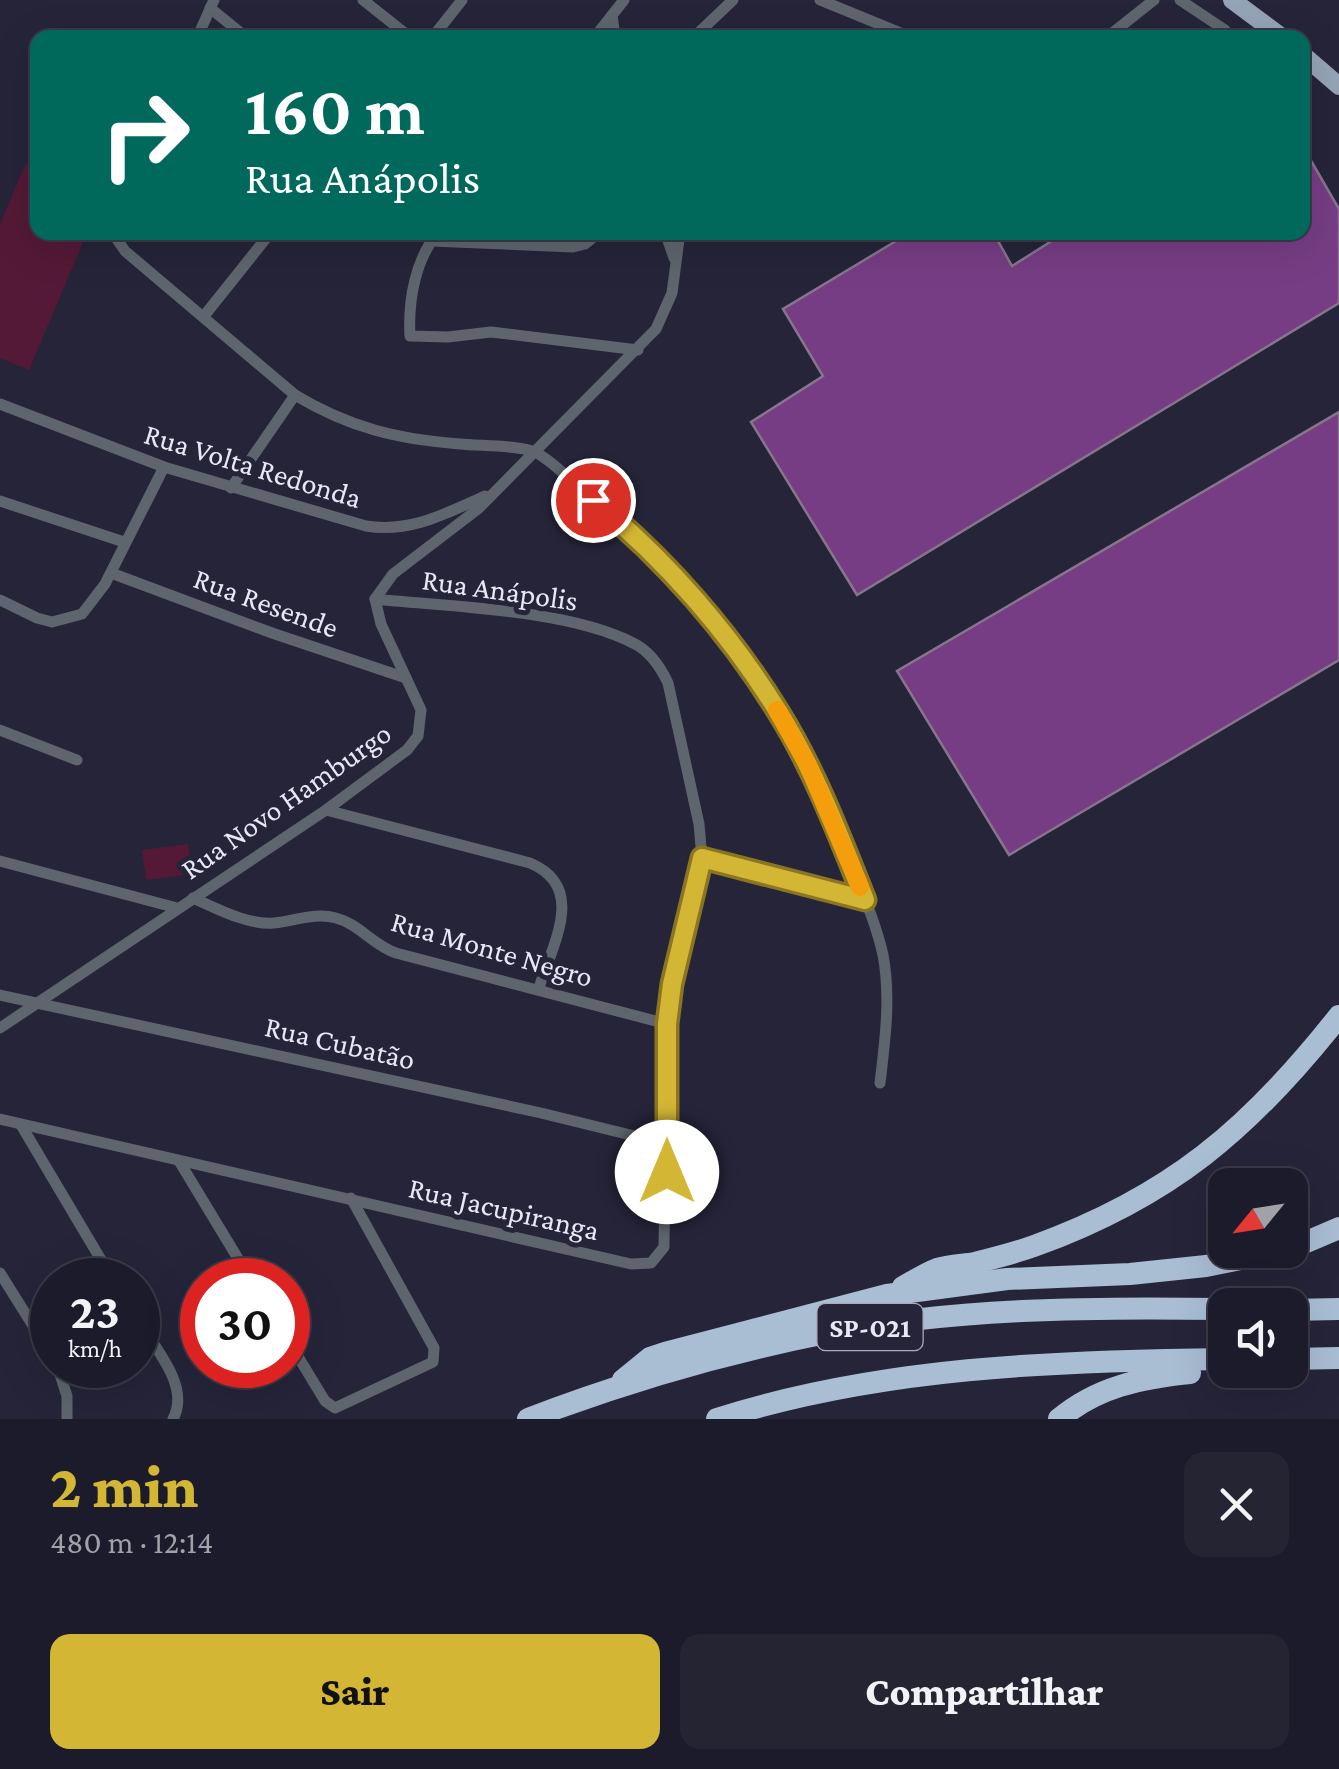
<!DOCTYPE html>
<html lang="pt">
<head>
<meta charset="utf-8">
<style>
	:root { --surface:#1c1b2b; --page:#252433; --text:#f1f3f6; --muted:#a0a1a9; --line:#3a3947; --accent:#d4b635 }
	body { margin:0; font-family:"Crimson Pro",serif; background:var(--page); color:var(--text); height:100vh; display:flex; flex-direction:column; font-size:38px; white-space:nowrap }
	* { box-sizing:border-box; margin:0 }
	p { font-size:32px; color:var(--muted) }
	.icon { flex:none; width:55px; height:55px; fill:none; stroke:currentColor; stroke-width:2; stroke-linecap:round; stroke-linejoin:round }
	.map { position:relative; height:1419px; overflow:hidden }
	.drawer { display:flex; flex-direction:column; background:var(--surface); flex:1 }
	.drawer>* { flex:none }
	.hud { position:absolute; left:30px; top:30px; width:1280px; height:210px; border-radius:20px; box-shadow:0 10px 40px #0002,0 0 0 2px var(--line); background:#00695c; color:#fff; overflow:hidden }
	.needle { width:65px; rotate:240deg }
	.controls { position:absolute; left:1208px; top:1168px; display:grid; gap:20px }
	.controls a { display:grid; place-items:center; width:100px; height:100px; border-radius:20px; background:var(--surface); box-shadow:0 10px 40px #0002,0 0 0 2px var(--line); font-size:50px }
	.speed { position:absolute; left:30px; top:1258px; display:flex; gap:20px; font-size:50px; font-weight:700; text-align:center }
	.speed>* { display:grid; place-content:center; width:130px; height:130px; border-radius:50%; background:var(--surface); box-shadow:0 10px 40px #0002,0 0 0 2px var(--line); line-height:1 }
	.speed small { font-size:25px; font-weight:400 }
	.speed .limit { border:15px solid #d22; background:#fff; color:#111 }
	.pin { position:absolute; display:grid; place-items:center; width:85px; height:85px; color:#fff; margin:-42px; border:5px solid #fff; border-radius:50%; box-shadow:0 2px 10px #0007 }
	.me { position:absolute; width:110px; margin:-55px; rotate:0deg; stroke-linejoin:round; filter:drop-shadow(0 0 8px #0008) }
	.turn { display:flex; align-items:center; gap:35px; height:210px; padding:0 50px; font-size:45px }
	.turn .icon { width:130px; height:130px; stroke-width:2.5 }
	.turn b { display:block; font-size:70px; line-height:85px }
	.round { display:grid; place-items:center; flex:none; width:105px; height:105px; border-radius:20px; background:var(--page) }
	.overview { display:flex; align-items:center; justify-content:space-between; height:170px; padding:0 50px }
	h1 { font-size:60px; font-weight:800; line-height:75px; color:var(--accent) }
	.button { display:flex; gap:20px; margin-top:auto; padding:20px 50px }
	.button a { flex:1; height:115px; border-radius:20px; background:var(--accent); color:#111; font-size:40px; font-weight:800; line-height:115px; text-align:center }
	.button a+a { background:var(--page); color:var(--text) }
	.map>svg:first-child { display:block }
	.green { fill:#541936 }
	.building { fill:#763d84; stroke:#87758b; stroke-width:2.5 }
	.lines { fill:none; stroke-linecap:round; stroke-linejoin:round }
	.street { stroke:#5e656e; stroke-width:11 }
	.primary { stroke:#94a4b6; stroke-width:18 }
	.highway { stroke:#a9bdd3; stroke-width:22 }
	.route-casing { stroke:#8a7622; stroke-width:25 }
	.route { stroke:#d4b635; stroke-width:18 }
	.slow { stroke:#f59e0b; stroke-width:18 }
	.labels { text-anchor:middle; stroke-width:10; stroke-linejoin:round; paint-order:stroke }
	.shield { fill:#252439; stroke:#adacbd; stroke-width:2.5 }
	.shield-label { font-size:28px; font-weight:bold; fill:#e7e7f5 }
	.street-label { font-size:30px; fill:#e7e7f5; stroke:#252439 }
</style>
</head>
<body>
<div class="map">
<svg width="1339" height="1419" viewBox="0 0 1339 1419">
	<rect width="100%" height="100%" fill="#252439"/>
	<!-- green -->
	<g class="green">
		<polygon points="26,163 37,168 38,232 87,233 29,370 0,358 0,224"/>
		<polygon points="188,844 192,874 146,880 142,850"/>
	</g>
	<!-- building -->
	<g class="building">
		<polygon points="1302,145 1339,209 1339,303 857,595 751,422 823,376 783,309 911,232 993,232 1012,266 1066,232 1302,232"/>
		<polygon points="1339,412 1339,660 1009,855 897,671"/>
	</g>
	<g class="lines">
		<!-- street -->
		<g class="street">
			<polyline points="363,0 411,38"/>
			<polyline points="820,0 913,38"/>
			<polyline points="1180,0 1225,30"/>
			<polyline points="210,8 247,38"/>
			<polyline points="612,15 615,38"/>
			<polyline points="197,38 214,0"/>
			<polyline points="432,38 462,0"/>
			<polyline points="594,38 624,0"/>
			<polyline points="693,38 733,0"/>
			<polyline points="1106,38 1154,0"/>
			<path d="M112,232L125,251L295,395C350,428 397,439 460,444C479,446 520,445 535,452C554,462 572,482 588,496C710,597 792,715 850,862C862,892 876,923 883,955C891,997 885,1041 880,1083"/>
			<path d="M438,232C415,260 408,301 410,336L448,337L491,332L638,350"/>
			<polyline points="665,232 674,258"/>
			<polyline points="431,241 573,247 585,244 600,232"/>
			<polyline points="204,316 271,232"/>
			<path d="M0,404L164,467L366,526C410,533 445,514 485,496"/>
			<polyline points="231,488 295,395"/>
			<polyline points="0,501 124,542"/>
			<polyline points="111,573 272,633 406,678"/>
			<path d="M375,599C450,607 567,609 633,643C650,651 660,666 668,683L699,824L702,858L865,900"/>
			<polyline points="0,600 37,618 52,622 82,614 105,584 164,467"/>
			<polyline points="0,730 77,760"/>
			<path d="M326,810L530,863C587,887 553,943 539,988"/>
			<polyline points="0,861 177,908"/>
			<path d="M193,898C218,909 247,925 274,923C295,921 315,912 336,918C359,924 373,945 396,953L667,1024"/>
			<polyline points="0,995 541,1113 667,1144"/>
			<polyline points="0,1028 326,810 407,750 418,736 421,710 381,624 375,599 393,574 478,509 656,329 672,293 680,232"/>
			<polyline points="0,1119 631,1264 651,1263 664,1247 667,1024 672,984 702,858"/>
			<polyline points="21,1125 113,1280"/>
			<polyline points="179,1161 251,1280"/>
			<polyline points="0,1273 52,1356"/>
			<path d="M138,1320C154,1347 191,1386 173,1419"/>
			<polyline points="288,1340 325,1401 335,1408 433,1362 434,1348 351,1198"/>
			<polyline points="57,1365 67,1396 67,1419"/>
		</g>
		<!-- primary -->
		<g class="primary">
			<polyline points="1232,0 1283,38"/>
			<polyline points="1302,54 1339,86"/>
		</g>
		<!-- highway -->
		<g class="highway">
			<polyline points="1290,1249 1339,1228"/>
			<path d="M903,1287C914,1281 926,1273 937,1269C949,1265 963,1265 975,1263C994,1258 1015,1253 1034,1246C1170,1197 1250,1129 1339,1016"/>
			<polyline points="1290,1310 1339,1309"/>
			<polyline points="1290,1359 1339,1358"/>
			<polyline points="623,1380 650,1358 665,1353 887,1295 1007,1279 1130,1274 1206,1266 1285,1250"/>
			<path d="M528,1419C622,1383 721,1354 821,1334C953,1308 1091,1307 1225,1309"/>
			<path d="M717,1419C880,1367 1054,1361 1225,1359"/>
			<path d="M1059,1419C1097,1387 1141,1378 1190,1373"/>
		</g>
	</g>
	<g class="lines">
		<defs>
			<path id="route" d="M593,500C665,559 730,633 779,713C815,771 840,837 865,900L702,858L672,984L667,1024V1172"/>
		</defs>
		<!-- route casing -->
		<use href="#route" class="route-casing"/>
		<!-- route -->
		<use href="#route" class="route"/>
		<!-- slow -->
		<polyline class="slow" points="777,710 808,765 860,887"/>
	</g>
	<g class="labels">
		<!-- shield labels -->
		<rect class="shield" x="817.5" y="1304" width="105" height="46" rx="8"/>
		<g class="shield-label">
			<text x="870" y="1337">SP-021</text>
		</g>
		<!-- street labels -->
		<g class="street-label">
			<text transform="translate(253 466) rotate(17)" y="10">Rua Volta Redonda</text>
			<text transform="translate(500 590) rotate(8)" y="10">Rua Anápolis</text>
			<text transform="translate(266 603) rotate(20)" y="10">Rua Resende</text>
			<text transform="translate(286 801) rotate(-35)" y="10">Rua Novo Hamburgo</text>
			<text transform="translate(492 949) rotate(16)" y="10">Rua Monte Negro</text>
			<text transform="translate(340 1043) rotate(13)" y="10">Rua Cubatão</text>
			<text transform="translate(504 1209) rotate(13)" y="10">Rua Jacupiranga</text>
		</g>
	</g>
</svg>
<div class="controls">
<a><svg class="needle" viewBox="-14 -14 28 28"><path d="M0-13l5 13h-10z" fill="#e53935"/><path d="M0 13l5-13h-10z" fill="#a0a1a9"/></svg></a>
<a><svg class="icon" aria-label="sound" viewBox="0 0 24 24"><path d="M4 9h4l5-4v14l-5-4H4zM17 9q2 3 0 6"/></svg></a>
</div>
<div class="speed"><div>23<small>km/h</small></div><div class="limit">30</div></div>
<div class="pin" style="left:593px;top:500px;background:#d93025"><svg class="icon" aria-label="arrive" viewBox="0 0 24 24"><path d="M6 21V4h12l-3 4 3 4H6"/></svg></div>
<svg class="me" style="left:667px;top:1172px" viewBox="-20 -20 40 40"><circle r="19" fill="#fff"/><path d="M0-13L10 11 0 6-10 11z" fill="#d4b635"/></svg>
<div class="hud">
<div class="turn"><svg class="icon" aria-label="right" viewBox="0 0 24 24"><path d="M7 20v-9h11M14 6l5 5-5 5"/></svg><div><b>160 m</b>Rua Anápolis</div></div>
</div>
</div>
<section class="drawer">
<div class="overview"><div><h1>2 min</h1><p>480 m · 12:14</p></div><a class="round"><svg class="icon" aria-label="close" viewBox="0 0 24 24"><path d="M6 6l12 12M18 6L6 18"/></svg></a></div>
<div class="button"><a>Sair</a><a>Compartilhar</a></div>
</section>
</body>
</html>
